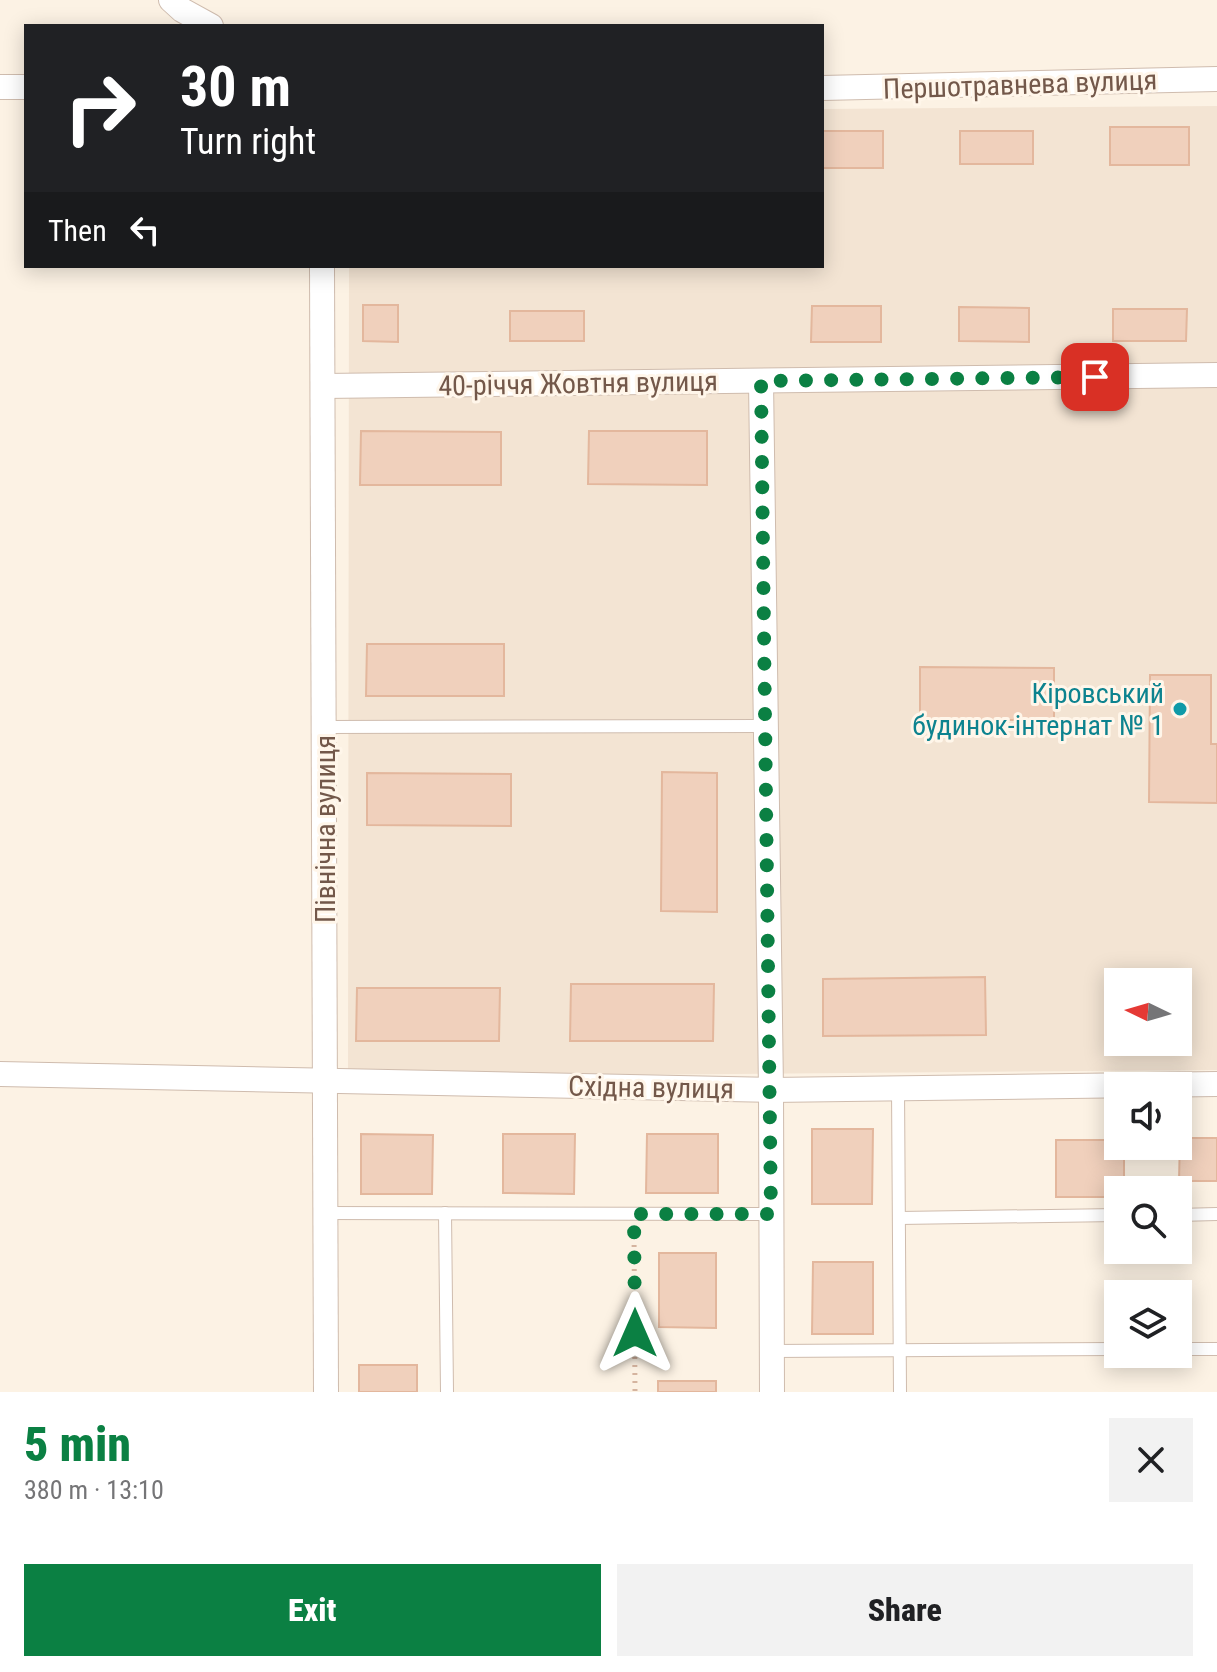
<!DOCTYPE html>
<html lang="en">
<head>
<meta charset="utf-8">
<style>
	:root { --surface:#fff; --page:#f2f2f2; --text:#202124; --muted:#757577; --accent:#0b8043 }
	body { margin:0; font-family:"Roboto Condensed",sans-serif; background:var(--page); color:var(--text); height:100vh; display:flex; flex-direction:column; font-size:30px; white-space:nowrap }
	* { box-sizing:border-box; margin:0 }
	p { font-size:26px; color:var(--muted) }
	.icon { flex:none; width:44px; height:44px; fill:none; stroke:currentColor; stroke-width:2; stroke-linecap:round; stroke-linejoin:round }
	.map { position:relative; height:1392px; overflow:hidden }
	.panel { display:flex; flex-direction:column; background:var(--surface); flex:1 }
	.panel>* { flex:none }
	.top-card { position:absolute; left:24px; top:24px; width:800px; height:244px; border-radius:0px; box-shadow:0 4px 20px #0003; background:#202124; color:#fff; overflow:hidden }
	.needle { width:52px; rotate:275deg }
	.controls { position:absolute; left:1104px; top:968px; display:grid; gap:16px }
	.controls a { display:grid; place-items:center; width:88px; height:88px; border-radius:0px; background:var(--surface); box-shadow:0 4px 20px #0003; font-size:40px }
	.pin { position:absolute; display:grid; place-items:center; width:68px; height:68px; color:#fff; margin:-34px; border-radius:16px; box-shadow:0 4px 12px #0006 }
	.me { position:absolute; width:88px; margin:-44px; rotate:0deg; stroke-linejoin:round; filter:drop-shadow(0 0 6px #0008) }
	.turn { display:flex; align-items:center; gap:28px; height:168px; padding:0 24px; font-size:36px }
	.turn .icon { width:104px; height:104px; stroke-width:2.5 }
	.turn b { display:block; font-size:56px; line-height:68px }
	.then { display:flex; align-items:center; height:76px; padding:0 24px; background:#0003; gap:16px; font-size:30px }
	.round { display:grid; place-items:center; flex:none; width:84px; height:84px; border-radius:0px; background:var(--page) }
	.head { display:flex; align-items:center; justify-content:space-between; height:136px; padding:0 24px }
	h1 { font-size:48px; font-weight:800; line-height:60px; color:var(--accent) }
	.cta { display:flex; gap:16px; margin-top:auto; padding:16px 24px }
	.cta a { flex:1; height:92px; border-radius:0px; background:var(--accent); color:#fff; font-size:32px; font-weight:800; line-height:92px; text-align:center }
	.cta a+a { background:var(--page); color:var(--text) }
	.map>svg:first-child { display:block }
	.residential { fill:#f3e4d3; fill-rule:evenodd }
	.building { fill:#f0d0bc; stroke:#e3b79d; stroke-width:2 }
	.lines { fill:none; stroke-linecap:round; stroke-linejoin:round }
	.service-casing { stroke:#cfbcae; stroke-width:14 }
	.minor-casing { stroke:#cfbcae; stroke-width:26 }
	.path { stroke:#d5b49f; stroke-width:5; stroke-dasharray:2 6; stroke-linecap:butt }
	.service { stroke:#fff; stroke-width:12 }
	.minor { stroke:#fff; stroke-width:24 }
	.route { stroke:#0b8043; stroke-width:14; stroke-dasharray:0 25.2 }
	.culture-dot { fill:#0f9aa8; stroke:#fff6ea; stroke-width:3 }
	.labels { text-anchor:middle; stroke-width:6; stroke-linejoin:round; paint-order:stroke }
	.street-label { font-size:28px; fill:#73584a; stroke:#fff6ea }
	.culture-label { font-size:28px; fill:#0d838f; stroke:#fff6ea; text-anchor:end }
</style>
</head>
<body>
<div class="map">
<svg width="1217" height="1392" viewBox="0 0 1217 1392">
	<rect width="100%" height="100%" fill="#fcf2e4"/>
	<!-- residential -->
	<path class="residential" d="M1217,106V1070L348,1077L349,266H822V109ZM1118,982H1178V1042H1118Z"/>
	<!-- building -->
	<g class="building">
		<rect x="1110" y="127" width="79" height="38"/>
		<rect x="822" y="131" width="61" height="37"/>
		<rect x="960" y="131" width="73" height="33"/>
		<polygon points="363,305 398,305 398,342 363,341"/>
		<polygon points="812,306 881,306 881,342 811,342"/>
		<polygon points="959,307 1029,308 1029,342 959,341"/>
		<polygon points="1113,309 1187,309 1186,341 1113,341"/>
		<rect x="510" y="311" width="74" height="30"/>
		<polygon points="361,431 501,432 501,485 360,485"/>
		<polygon points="589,431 707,431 707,485 588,484"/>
		<polygon points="367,644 504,644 504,696 366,696"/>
		<polygon points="920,667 1054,668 1054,720 920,720"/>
		<polygon points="1150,675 1211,675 1211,744 1217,744 1217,803 1149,802"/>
		<polygon points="662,772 717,773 717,912 661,911"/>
		<polygon points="367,773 511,774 511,826 367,825"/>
		<polygon points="985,977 986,1035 823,1036 823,979"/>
		<polygon points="571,984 714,984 713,1041 570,1041"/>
		<polygon points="357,988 500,988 499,1041 356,1041"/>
		<polygon points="812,1129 873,1129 872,1204 812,1204"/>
		<polygon points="361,1134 433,1135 432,1194 361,1194"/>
		<polygon points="503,1134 575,1134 574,1194 503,1193"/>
		<polygon points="647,1134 718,1134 718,1193 646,1193"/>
		<polygon points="1180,1138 1217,1138 1217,1181 1179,1181"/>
		<polygon points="1056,1140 1118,1140 1118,1146 1124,1146 1124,1190 1118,1190 1118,1197 1056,1197"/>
		<polygon points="659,1253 716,1253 716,1328 659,1327"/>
		<polygon points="813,1262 873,1262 873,1334 812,1334"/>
		<rect x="359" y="1365" width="58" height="27"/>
		<rect x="658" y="1381" width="58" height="11"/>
	</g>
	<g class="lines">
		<defs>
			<g id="service">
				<polyline points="325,727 766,726"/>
				<polyline points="898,1088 900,1392"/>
				<polyline points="325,1213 771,1214"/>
				<polyline points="445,1213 447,1392"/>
				<polyline points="1178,1215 1217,1214"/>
				<polyline points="899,1218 1118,1215"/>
				<polyline points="1178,1349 1217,1349"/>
				<polyline points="772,1351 1118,1349"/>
			</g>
			<g id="minor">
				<polyline points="171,0 182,10 211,26"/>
				<polyline points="0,87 26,87"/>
				<polyline points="822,88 1217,79"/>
				<polyline points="322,266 326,1392"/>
				<polyline points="761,381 771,1090 772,1392"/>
				<polyline points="323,386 1217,375"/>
				<polyline points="0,1074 771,1090 1217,1084"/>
			</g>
		</defs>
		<!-- service casing -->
		<use href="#service" class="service-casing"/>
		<!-- minor casing -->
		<use href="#minor" class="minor-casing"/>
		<!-- path -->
		<polyline class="path" points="634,1229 635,1392"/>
		<!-- service -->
		<use href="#service" class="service"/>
		<!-- minor -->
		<use href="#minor" class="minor"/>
	</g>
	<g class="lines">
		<!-- route -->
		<polyline class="route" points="635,1333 634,1214 771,1214 761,381 1095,377"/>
	</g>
	<!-- markers -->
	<circle class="culture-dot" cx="1180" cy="709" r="8"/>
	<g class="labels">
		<!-- street labels -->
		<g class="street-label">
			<text transform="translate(1020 84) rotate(-2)" y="10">Першотравнева вулиця</text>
			<text transform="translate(578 383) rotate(-1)" y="10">40-річчя Жовтня вулиця</text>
			<text transform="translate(325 829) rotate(-90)" y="10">Північна вулиця</text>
			<text transform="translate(651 1087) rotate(1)" y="10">Східна вулиця</text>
		</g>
		<!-- culture labels -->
		<g class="culture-label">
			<text x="1164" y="703">Кіровський<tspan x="1164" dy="32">будинок-інтернат № 1</tspan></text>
		</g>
	</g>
</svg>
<div class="controls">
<a><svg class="needle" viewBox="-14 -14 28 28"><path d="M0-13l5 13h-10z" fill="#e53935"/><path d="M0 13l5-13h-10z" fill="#757577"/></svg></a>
<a><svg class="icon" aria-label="sound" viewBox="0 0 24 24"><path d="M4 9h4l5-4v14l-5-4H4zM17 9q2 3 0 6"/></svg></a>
<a><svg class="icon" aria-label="search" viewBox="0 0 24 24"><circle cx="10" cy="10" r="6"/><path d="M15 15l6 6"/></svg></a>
<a><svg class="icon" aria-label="layers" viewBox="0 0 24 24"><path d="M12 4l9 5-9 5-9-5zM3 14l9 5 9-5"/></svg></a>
</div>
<div class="pin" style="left:1095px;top:377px;background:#d93025"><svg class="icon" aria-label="arrive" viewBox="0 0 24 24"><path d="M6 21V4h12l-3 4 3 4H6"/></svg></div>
<svg class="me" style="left:635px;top:1333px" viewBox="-20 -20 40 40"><path d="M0-17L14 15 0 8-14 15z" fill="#0b8043" stroke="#fff" stroke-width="4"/></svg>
<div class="top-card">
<div class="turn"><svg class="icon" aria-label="right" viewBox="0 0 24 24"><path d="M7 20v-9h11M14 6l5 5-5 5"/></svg><div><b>30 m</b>Turn right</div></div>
<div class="then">Then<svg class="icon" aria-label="left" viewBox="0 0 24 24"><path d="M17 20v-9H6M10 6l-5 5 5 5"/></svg></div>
</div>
</div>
<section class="panel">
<div class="head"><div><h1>5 min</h1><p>380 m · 13:10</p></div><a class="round"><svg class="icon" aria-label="close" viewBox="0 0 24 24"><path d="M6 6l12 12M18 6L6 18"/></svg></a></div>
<div class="cta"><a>Exit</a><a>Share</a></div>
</section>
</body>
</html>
